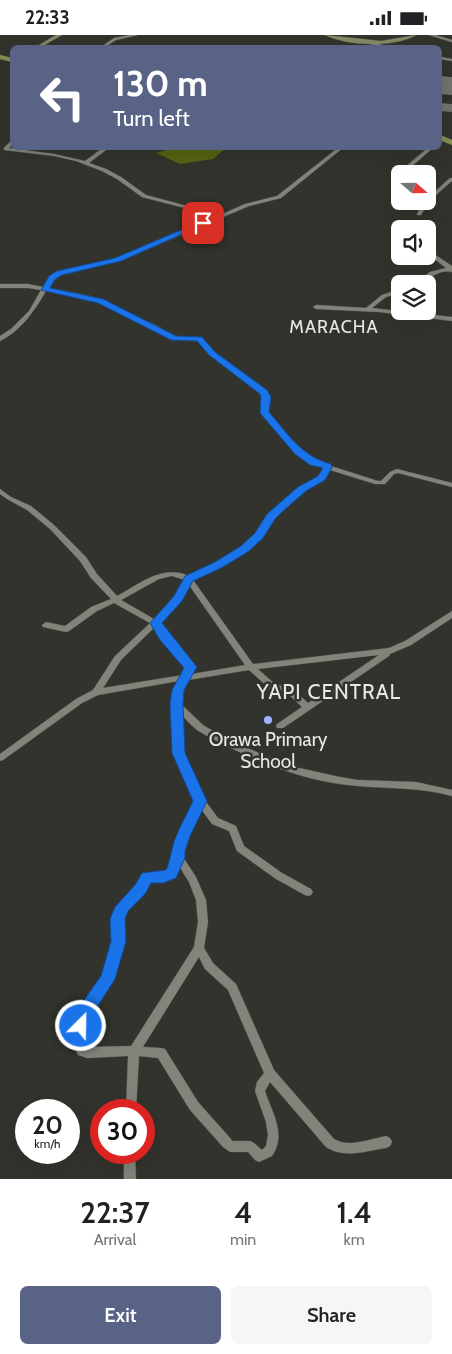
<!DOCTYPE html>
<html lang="en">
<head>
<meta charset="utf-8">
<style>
	:root { --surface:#fff; --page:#f6f6f6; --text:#202124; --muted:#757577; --accent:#586386 }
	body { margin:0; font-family:Cabin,sans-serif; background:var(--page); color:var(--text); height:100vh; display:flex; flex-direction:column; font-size:19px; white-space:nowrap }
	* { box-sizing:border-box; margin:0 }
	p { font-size:16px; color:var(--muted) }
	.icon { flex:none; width:28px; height:28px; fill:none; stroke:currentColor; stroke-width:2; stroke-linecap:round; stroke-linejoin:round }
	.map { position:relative; height:1144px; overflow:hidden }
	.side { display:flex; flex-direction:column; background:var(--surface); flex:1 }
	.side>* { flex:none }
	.hud { position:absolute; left:10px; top:10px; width:432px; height:105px; border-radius:8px; box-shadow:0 5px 20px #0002; background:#586386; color:#fff; overflow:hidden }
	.needle { width:32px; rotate:110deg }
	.tools { position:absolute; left:391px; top:130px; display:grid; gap:10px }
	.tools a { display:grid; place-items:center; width:45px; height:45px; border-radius:8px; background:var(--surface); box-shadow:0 5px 20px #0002; font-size:25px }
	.speed { position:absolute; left:15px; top:1064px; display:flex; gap:10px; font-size:25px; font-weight:700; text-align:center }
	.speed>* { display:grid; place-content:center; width:65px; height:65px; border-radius:50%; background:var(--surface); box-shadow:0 5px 20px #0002; line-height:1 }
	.speed small { font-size:12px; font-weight:400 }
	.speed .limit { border:8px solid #d22; background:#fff; color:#111 }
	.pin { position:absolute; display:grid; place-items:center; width:42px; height:42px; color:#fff; margin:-21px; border-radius:10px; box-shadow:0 2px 8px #0006 }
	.me { position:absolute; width:55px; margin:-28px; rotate:23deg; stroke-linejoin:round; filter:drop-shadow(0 0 4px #0008) }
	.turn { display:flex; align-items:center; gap:18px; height:105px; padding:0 20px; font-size:22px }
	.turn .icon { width:65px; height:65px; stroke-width:2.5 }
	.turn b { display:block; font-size:35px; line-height:42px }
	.eta { display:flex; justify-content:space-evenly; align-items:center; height:85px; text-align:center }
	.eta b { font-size:30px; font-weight:600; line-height:35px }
	.button { display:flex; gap:10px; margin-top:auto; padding:10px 20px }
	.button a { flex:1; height:58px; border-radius:8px; background:var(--accent); color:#fff; font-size:20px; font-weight:600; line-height:58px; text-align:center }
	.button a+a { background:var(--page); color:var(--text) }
	.status { display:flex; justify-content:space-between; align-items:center; height:35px; padding:0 25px; background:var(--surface); direction:ltr }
	.status svg { height:14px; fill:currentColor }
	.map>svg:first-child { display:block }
	.green { fill:#556414 }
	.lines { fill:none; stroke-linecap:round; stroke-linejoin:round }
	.taxiway { fill:#73746e; fill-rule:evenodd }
	.runway { fill:#73746e; fill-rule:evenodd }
	.street-casing { stroke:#4f514a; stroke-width:1 }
	.secondary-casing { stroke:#4f514a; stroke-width:1 }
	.primary-casing { stroke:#4f514a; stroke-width:1 }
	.street { fill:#82847c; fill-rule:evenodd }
	.secondary { fill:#838b66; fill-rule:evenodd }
	.primary { fill:#84914f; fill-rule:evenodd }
	.route { fill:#1a73e8; stroke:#114b97 }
	.poi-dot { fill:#9cb4fd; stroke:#31332c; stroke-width:2 }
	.labels { text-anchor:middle; stroke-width:5; stroke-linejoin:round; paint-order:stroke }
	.far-quarter-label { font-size:18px; letter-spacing:1px; fill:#e8e9e5; stroke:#31332c }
	.poi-label { font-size:19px; fill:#e8e9e5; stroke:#31332c }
	.quarter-label { font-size:21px; letter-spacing:1px; fill:#e8e9e5; stroke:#31332c }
</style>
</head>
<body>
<div class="status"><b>22:33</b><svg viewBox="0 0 49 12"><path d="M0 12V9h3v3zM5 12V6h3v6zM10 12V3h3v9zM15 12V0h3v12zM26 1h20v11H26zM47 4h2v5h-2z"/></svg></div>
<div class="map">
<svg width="452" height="1144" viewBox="0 0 452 1144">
	<rect width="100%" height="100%" fill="#31332c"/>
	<!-- green -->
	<polygon class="green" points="173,113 173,112 226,113 213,124 180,129 156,118"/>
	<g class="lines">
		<!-- taxiway -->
		<polygon class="taxiway" points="440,68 452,69 452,77 440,76"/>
		<!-- runway -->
		<polygon class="runway" points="440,41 452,42 452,60 440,59"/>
		<defs>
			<g id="street">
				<polygon points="130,0 138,0 116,5 105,12 101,12 114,3"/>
				<polygon points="429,0 435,0 452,5 452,7"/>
				<polygon points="370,7 387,11 388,12 384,12 369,9"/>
				<polygon points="440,22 452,24 452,26 440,24"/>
				<path d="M10,107H12V110L9,113L54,119L85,126L104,112H110L89,128L106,134L121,142L146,160L220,180L245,169L277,161L339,112H344L281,163L249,171L120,226L62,239L50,249L48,253L86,260L102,265L161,293L173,301L201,303L214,317L262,352L269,362L267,378L300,416L312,425L378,446H381L390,437L397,434L452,448V452L398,438L394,439L385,449H375L330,435L324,444L303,456L279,477L259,504L249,515L228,528L193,545L253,629L389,613L405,606L452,576V583L411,610L390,619L389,621L283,693H277L276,691L277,689L302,672L286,657L271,655L249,635L188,645L182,655L180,668L203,690L223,702L261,719L299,733L340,742L358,745L416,747L452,755V761C418,752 392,754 358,751C313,748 267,731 227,711C217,706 206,701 197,695C191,690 186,685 181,679L183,718L204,764L218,783L236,791L244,811L282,838L311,854L313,857L311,860L308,861L305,860L276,844L237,816L229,796L212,789L201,774L188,801L183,816V822L196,842L206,865L208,887L204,913L213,928L236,949L274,1035L334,1104C349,1113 370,1104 386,1101L390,1103L392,1107L390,1111L386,1113C365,1116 345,1124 326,1112L270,1047L265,1056C272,1078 287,1099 272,1121L259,1127L255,1125L248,1117H230L223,1112L190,1075L158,1023L139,1021L136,1075H126L128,1021L87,1023L78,1020L75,1013L77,981L100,949L114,905V878C119,868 127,861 135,853C139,849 141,844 144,839C152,836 160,839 168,836L174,823L173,816L178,801L196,766L175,718L172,669L174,655L179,646L98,660L82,668L3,725L0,726V719L76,664L93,655L115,621L150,588L114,568L97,576L69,596L66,597L43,592L42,590L46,587L65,591L91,572L111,564L91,543L80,526L50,494L27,475L7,464L0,459V454L11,462L31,471L54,490L86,522L97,539L117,561C140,549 162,529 189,541L223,524L243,511L254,501L274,474L299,454L319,441L324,433L308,427L296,418L261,378L263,362L258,354L210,319L197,306L170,304L157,295L98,267L46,256C35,275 21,296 0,306V301L11,294L29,276L41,255L28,253H0V249H28L43,252L46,247L58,237L116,224L216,181L142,162L117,144L102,136L76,126L54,121L4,115V113ZM172,541L185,545L169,569L154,584L121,565L159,544ZM189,550L245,630L192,639L194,636L192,627L167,600L159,587L175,573ZM155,592L161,604L185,630L186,636L183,640L103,653L121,625ZM379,620L308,668L291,652L276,650L258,634ZM179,831L189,847L196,865L198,887L194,912L131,1011L86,1012L87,982L108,954L124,905V878L125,875L143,857L150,846H163L174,842ZM199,922L205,934L228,955L264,1038L257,1047L255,1056L266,1087L268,1100L266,1111L262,1115L254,1108L250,1106H232L231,1104L198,1067L165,1014L161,1013L143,1012Z"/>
				<polygon points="429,112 434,112 403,139 400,139 400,141 397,141 397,139"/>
				<polygon points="450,143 452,143 452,146 429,166 421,180 417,180 417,179 424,166 428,166 428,163"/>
				<path d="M428,215L452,231V237C437,233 427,249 413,249L430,237L446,233L428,219Z"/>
				<polygon points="400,254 400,258 386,262 372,273 452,282 452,286 379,277 316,274 313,272 316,270 366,273 382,260"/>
				<polygon points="124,1118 135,1118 136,1144 124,1144"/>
			</g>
			<g id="secondary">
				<polygon points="56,0 62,0 41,12 36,12"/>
				<path d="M325,0L381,6L416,0C395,13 346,11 325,0Z"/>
			</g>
			<g id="primary">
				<polygon points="0,20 12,23 12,27 0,24"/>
				<polygon points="440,100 452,105 452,110 440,105"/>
			</g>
		</defs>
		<!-- street casing -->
		<use href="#street" class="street-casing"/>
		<!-- secondary casing -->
		<use href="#secondary" class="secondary-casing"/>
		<!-- primary casing -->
		<use href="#primary" class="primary-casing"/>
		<!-- street -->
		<use href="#street" class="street"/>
		<!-- secondary -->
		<use href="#secondary" class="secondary"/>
		<!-- primary -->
		<use href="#primary" class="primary"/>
	</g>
	<!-- route -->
	<path class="route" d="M200,187L207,188L121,226L62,240L55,244L50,253L103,264L176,301L202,302L215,317L267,355L271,362L269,377C289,400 301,421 331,429L332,433L325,445L306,456L282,477L275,484L263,503L249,516L223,532L193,546L182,566L162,588L197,632L184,655L183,669L185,718L207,766L190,801L185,816V823L176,843L163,848H151L145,859L128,876L125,884L126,906L115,944L90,983L87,997L81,999L75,997L73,991L77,975L101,941L111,906L110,884L115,872L135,850L142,838L166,835C171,824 171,815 175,804C180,791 187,779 193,766L172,718L170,669L172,655L184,633L160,605L150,588L174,561L185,541L215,527L241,511L255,498L267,479L275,472L298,452L318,441L323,433L310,430L295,419L260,378L261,362L260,359L209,320L197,306L171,305L98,268L41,255L49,241L57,236L115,223Z"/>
	<!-- markers -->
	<circle class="poi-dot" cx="268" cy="685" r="5"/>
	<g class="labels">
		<!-- far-quarter labels -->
		<g class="far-quarter-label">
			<text x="334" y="298">MARACHA</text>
		</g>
		<!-- poi labels -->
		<g class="poi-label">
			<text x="268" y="711">Orawa Primary<tspan x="268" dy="22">School</tspan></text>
		</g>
		<!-- quarter labels -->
		<g class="quarter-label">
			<text x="329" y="664">YAPI CENTRAL</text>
		</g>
	</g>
</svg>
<div class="tools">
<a><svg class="needle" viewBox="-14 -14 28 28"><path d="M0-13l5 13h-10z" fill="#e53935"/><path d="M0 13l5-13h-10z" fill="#757577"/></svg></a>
<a><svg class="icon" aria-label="sound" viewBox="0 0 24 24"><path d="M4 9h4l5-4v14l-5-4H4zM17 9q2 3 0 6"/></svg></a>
<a><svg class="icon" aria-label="layers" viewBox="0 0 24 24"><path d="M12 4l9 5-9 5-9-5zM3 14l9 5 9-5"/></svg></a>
</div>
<div class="speed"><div>20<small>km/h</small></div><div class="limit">30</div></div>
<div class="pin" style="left:203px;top:188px;background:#d93025"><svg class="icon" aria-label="arrive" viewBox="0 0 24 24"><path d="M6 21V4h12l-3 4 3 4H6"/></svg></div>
<svg class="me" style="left:81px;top:991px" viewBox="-20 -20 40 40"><circle r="17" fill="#1a73e8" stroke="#fff" stroke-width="3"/><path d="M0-11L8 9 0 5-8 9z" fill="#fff"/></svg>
<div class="hud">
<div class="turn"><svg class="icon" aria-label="left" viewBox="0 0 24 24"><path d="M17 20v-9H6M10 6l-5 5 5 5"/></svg><div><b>130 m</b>Turn left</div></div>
</div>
</div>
<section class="side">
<div class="eta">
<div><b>22:37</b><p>Arrival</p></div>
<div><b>4</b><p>min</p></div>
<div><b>1.4</b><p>km</p></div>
</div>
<div class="button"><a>Exit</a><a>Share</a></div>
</section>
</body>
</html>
